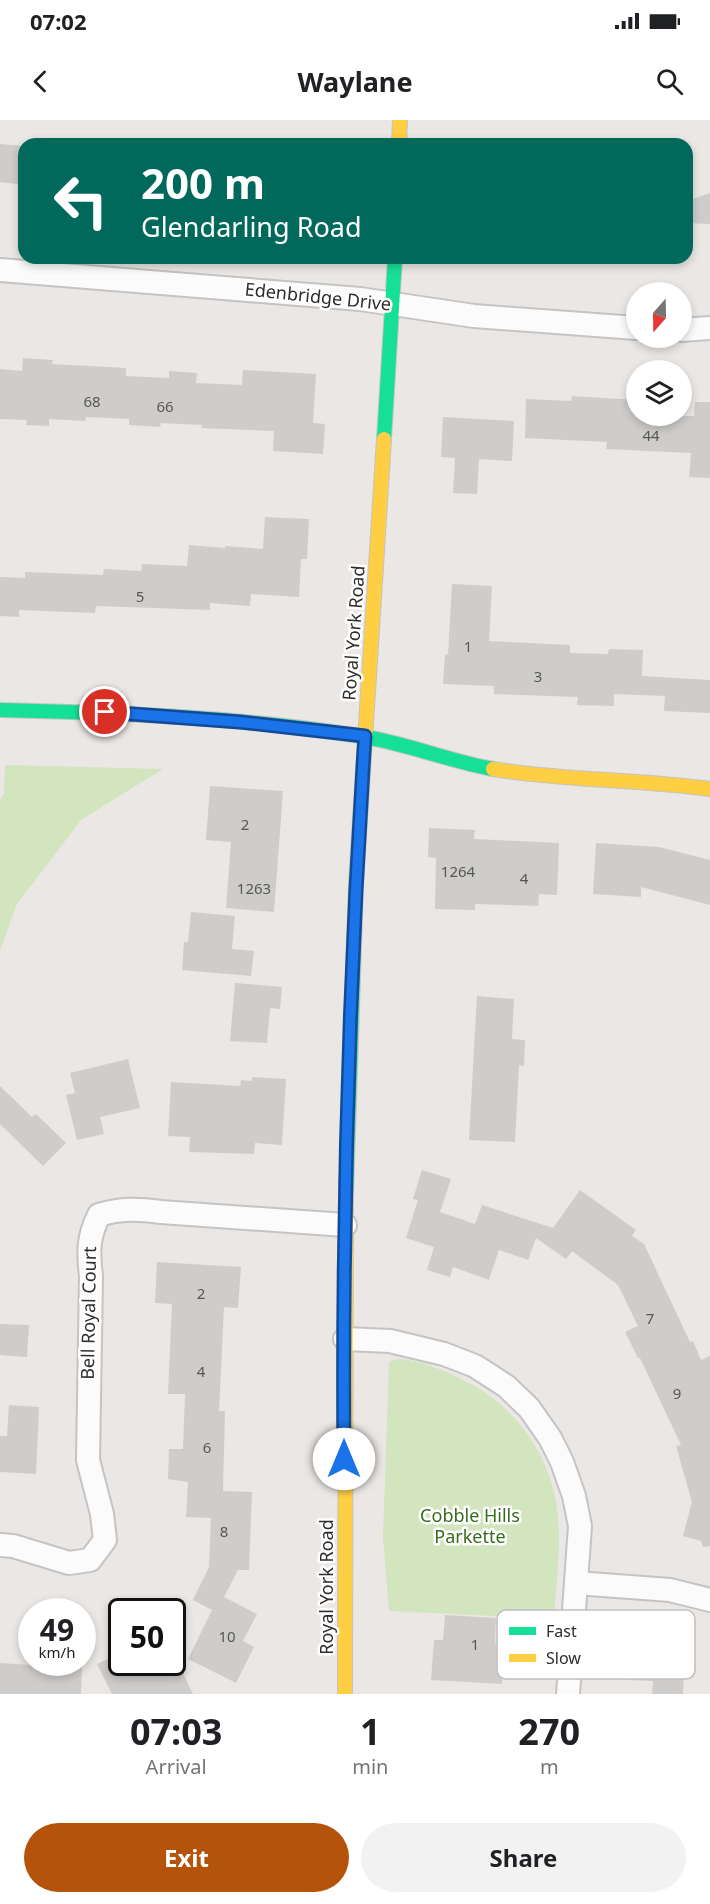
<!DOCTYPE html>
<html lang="en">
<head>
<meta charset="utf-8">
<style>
	:root { --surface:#fff; --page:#f2f2f2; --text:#202124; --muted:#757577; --accent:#b45309 }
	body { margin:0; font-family:"Noto Sans",sans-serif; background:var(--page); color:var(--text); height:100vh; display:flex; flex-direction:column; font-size:22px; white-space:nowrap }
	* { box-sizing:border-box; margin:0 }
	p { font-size:20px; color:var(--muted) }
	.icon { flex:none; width:33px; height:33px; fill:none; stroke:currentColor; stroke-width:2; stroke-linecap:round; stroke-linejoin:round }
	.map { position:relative; height:1574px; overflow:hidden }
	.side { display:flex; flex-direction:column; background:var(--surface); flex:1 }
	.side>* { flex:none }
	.hud { position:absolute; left:18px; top:18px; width:675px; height:126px; border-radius:18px; box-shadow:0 3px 9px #0003; background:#00695c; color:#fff; overflow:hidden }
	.needle { width:39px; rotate:200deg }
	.controls { position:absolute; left:626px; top:162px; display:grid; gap:12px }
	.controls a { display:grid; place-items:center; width:66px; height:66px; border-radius:50%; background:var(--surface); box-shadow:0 3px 9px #0003; font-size:30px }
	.speed { position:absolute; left:18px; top:1478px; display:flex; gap:12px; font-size:30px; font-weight:700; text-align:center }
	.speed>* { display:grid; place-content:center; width:78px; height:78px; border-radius:50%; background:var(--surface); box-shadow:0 3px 9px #0003; line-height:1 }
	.speed small { font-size:15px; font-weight:400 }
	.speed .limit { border:3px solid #111; border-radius:9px; background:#fff; color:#111 }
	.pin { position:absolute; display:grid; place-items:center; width:51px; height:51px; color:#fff; margin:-26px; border:3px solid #fff; border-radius:50%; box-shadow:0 2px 6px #0007 }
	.me { position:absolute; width:66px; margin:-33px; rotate:0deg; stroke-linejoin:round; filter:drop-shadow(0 0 4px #0008) }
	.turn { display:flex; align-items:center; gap:21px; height:126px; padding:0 24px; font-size:27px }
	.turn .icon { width:78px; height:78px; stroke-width:2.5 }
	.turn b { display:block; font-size:42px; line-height:51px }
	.eta { display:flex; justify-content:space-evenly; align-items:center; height:102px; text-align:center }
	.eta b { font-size:36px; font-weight:700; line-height:42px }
	.primary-button { display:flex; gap:12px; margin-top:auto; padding:12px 24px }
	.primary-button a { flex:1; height:69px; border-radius:36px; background:var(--accent); color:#fff; font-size:24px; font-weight:700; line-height:69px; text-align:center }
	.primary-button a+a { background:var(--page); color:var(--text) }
	.status { display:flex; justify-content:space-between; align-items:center; height:42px; padding:0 30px; background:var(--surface); direction:ltr }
	.status svg { height:16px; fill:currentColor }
	header { display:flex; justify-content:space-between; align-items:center; height:78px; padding:0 24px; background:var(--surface); font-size:27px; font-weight:700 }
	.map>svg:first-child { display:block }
	.green { fill:#d2e5be }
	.building { fill:#cfcdcb }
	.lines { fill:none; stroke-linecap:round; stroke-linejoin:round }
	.street-casing { stroke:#c4c4c4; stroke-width:26 }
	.fast-casing { stroke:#c4c4c4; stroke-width:16 }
	.slow-casing { stroke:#c4c4c4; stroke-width:16 }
	.street { stroke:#fcfbfb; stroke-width:22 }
	.fast { stroke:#16e098; stroke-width:14 }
	.slow { stroke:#ffcf43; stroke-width:14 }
	.route-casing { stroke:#114b97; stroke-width:15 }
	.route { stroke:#1a73e8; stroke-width:10 }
	.labels { text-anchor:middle; stroke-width:5; stroke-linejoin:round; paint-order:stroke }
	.number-label { font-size:15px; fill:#575756 }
	.street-label { font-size:18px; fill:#2d2d2d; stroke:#fff }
	.park-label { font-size:18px; fill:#366c1c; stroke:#fff }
	.key { fill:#fff; stroke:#c0c0c0; stroke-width:1.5 }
	.key-label { font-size:16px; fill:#2d2d2d }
</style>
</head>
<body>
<div class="status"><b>07:02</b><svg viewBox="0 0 49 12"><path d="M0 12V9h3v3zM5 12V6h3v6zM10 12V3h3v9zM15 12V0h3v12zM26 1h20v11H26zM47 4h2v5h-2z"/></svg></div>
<header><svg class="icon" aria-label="back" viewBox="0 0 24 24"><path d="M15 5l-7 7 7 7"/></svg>Waylane<svg class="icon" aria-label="search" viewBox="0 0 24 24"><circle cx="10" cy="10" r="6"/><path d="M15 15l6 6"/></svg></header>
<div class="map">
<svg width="710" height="1574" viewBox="0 0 710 1574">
	<rect width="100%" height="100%" fill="#eae7e4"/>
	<!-- green -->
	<g class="green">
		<polygon points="5,645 163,649 81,700 17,784 0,830 0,680 4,674"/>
		<path d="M398,1239C422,1240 450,1253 471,1264C520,1291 554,1342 558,1398C561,1431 556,1465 554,1499L389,1491L383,1417L389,1242Z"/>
	</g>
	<!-- building -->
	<g class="building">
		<polygon points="0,24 24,26 24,65 0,62"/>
		<polygon points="710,73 710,104 687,103 687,81"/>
		<polygon points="23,238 53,240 52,244 126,248 126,256 169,258 169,251 197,253 196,263 242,265 243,250 316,254 313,303 325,304 323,334 273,331 274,311 201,308 202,305 161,303 160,307 129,305 129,299 86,297 85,301 49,299 49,306 26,305 27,300 0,299 0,249 22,251"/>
		<polygon points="572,276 636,280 636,296 694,296 695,282 710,282 710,358 689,357 691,333 606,329 607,322 525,318 526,279 571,281"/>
		<polygon points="443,297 514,301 512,341 479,339 477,374 453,373 455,338 441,337"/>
		<polygon points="265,397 309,399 307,439 301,439 299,477 251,474 250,486 210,483 210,490 96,486 95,493 19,490 19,497 0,496 0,457 25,458 25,452 103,455 104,449 141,451 142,444 187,446 189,425 225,428 225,426 263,429"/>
		<polygon points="452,464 492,466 489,521 570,525 570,533 608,534 609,529 643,530 642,556 710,560 710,593 664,591 665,576 614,574 614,586 577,585 578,577 494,574 494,566 443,564 445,534 448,535"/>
		<polygon points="210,666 283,671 274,792 226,788 231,722 206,720"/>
		<polygon points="429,708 475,710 474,719 559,723 557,775 539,774 538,786 475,784 475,790 435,789 436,738 428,737"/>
		<polygon points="596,723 659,727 710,740 710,785 641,767 641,777 593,774"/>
		<polygon points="191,792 235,796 232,829 254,831 251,856 182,850 184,822 188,822"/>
		<polygon points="235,863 282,867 280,889 270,888 267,923 230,921"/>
		<polygon points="477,876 514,879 512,919 525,920 524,946 519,945 515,1022 469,1020"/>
		<polygon points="128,939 140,988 100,997 104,1014 77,1020 66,975 75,973 70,953"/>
		<polygon points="252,957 286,959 282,1025 255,1023 254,1034 189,1032 190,1017 168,1016 171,962 240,966 241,960 252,961"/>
		<polygon points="0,966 32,997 36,994 66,1023 43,1046 0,1004"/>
		<polygon points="422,1050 451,1059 440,1092 475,1104 482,1085 553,1108 580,1070 636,1110 632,1116 644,1124 690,1222 693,1221 701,1240 710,1236 710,1426 703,1427 701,1421 683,1416 692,1382 676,1326 681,1325 640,1238 638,1238 625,1212 638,1206 618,1165 572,1131 566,1139 536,1118 528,1140 499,1130 489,1160 453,1147 450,1157 427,1150 434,1127 406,1118 418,1080 413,1079"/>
		<polygon points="157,1142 241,1147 238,1188 224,1187 219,1291 225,1291 223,1371 252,1372 249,1450 238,1450 224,1477 257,1494 243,1521 254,1527 236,1563 188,1539 212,1490 193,1480 209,1447 211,1398 186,1397 188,1362 168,1359 169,1329 183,1329 185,1274 168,1274 172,1184 155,1183"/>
		<polygon points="0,1204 29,1205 27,1237 0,1235"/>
		<polygon points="9,1285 39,1287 36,1354 0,1352 0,1316 7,1316"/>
		<polygon points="445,1495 496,1498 495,1523 504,1523 502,1564 431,1560 434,1520 443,1520"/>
		<polygon points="656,1507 682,1509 681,1529 685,1530 683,1574 652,1574 653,1561 629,1560 630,1549 624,1548 626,1508 656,1510"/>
		<polygon points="122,1532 122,1542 129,1542 134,1552 153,1543 156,1549 176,1539 193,1574 112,1574 97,1544"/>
		<polygon points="0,1543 82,1548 81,1574 0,1574"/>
	</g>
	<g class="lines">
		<defs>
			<g id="street">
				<polyline points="0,150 360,179 474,196 636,208"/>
				<polyline points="681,210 710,208"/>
				<polyline points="345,1219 390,1221 444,1234 475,1246 506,1266 529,1288 550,1318 562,1342 574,1376 580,1406 568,1574"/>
				<path d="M0,1425L13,1426L69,1443L90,1440L105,1420L102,1394L88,1340L91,1156C88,1132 88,1117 99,1095C121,1088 139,1089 161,1092L345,1105"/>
				<polyline points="576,1463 670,1470 710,1480"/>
			</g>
			<g id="fast">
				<polyline points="384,319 395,138"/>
				<path d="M0,590C120,593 241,597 360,616C406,623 448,641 493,649"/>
				<polyline points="346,1073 356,763"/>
			</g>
			<g id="slow">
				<polyline points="399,24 400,0"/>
				<path d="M493,649C565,661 638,659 710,669"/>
				<polyline points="356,763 384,319"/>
				<polyline points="345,1574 346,1073"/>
			</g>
		</defs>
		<!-- street casing -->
		<use href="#street" class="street-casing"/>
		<!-- fast casing -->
		<use href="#fast" class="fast-casing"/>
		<!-- slow casing -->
		<use href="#slow" class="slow-casing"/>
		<!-- street -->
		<use href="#street" class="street"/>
		<!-- fast -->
		<use href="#fast" class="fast"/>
		<!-- slow -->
		<use href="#slow" class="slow"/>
	</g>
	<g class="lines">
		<defs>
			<path id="route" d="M105,592L240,602L365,616C349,857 342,1098 344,1339"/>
		</defs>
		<!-- route casing -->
		<use href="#route" class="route-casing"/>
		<!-- route -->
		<use href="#route" class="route"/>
	</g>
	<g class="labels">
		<!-- number labels -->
		<g class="number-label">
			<text x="92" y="287">68</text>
			<text x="165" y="292">66</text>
			<text x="651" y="321">44</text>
			<text x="140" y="482">5</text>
			<text x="468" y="532">1</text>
			<text x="538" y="562">3</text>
			<text x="245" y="710">2</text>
			<text x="458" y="757">1264</text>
			<text x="524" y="764">4</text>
			<text x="254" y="774">1263</text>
			<text x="201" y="1179">2</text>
			<text x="650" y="1204">7</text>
			<text x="201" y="1257">4</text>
			<text x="677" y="1279">9</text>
			<text x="207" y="1333">6</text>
			<text x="224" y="1417">8</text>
			<text x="227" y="1522">10</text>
			<text x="475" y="1530">1</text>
		</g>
		<!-- street labels -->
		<g class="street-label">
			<text transform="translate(318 177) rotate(6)" y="6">Edenbridge Drive</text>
			<text transform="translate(354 513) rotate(-86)" y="6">Royal York Road</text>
			<text transform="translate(89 1193) rotate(-89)" y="6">Bell Royal Court</text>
			<text transform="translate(327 1467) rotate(-90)" y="6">Royal York Road</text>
		</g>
		<!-- park labels -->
		<g class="park-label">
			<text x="470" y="1402">Cobble Hills<tspan x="470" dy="21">Parkette</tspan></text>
		</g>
	</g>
	<!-- legend -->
	<rect x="497" y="1490" width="198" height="69" rx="9" class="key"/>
	<rect x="509" y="1507" width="27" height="8" fill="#16e098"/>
	<rect x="509" y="1534" width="27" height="8" fill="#ffcf43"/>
	<g class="key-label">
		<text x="546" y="1517">Fast</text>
		<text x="546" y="1544">Slow</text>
	</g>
</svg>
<div class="controls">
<a><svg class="needle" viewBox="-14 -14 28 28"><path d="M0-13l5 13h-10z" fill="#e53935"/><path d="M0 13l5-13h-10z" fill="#757577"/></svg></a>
<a><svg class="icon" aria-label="layers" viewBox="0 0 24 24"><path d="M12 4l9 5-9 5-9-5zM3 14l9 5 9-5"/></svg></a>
</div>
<div class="speed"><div>49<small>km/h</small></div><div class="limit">50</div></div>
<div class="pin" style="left:105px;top:592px;background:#d93025"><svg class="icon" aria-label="arrive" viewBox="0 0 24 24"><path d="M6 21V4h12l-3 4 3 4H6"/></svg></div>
<svg class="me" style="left:344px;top:1339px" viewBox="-20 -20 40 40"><circle r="19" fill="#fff"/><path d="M0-13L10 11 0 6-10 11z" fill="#1a73e8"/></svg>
<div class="hud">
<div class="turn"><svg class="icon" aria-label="left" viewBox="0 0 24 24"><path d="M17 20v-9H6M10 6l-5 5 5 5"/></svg><div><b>200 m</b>Glendarling Road</div></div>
</div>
</div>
<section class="side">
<div class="eta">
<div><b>07:03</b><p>Arrival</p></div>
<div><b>1</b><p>min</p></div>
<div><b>270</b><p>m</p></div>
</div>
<div class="primary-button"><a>Exit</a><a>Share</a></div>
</section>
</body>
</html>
